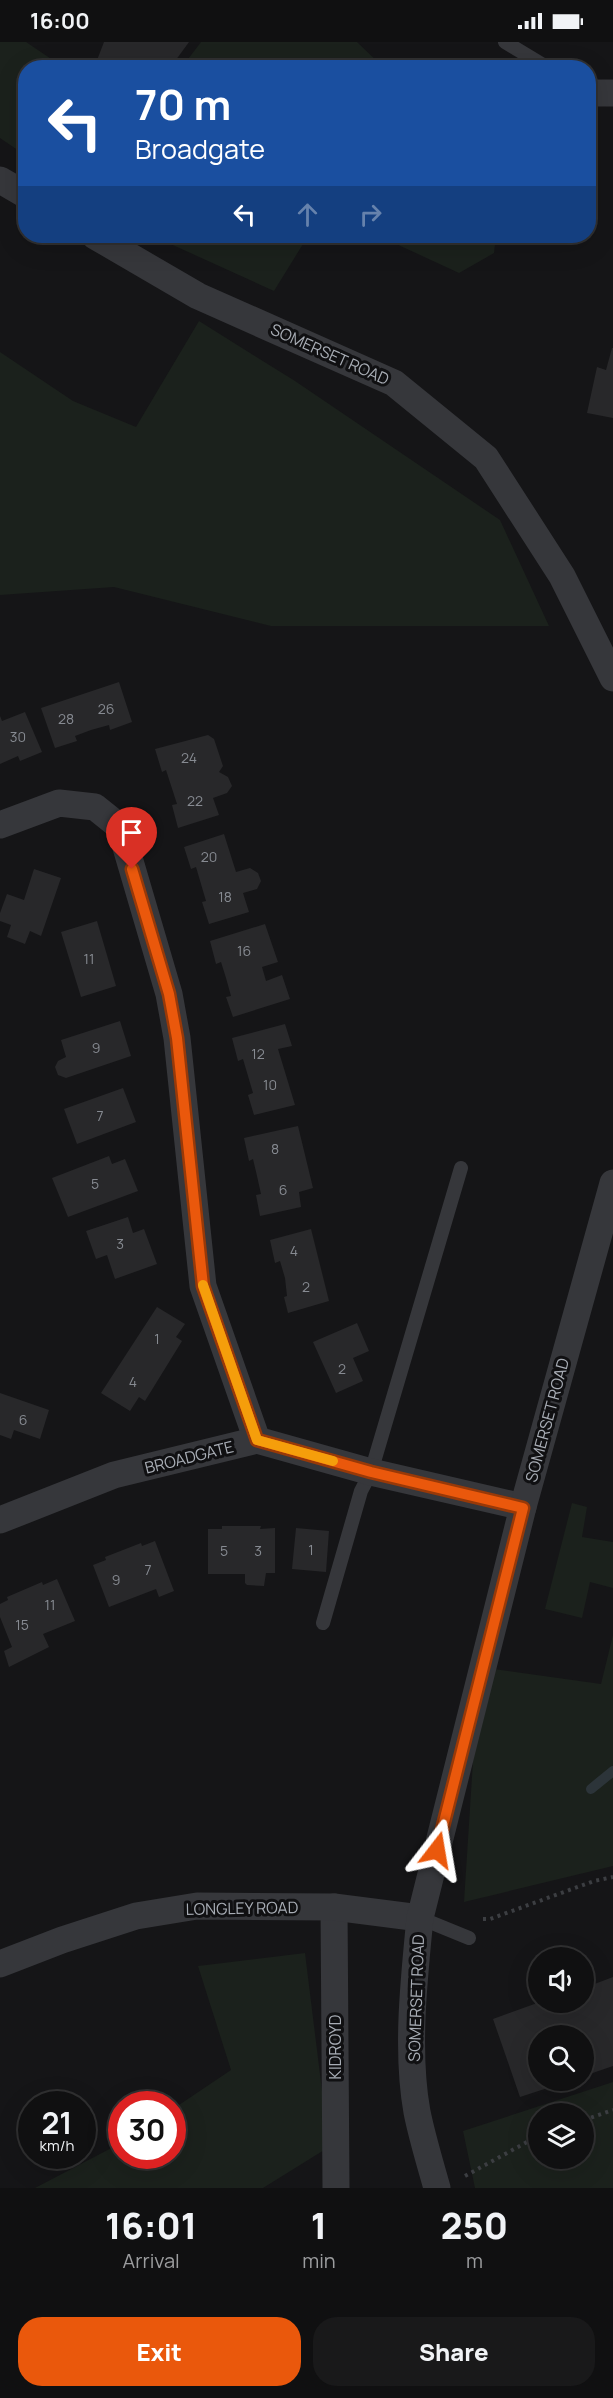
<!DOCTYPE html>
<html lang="en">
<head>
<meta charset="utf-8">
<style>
	:root { --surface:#101011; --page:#19191a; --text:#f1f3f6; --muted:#9c9d9f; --line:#303031; --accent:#ea580c }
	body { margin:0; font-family:Manrope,sans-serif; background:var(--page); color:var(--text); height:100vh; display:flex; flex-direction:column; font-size:22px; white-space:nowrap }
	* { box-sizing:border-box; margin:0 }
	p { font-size:20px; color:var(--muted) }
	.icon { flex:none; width:33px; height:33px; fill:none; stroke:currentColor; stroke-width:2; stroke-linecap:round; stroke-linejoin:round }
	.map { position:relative; height:2146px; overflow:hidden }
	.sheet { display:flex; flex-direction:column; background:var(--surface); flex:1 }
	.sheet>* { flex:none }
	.top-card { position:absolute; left:18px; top:18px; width:578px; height:183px; border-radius:24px; box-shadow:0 6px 24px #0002,0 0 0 2px var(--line); background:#1a4fa0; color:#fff; overflow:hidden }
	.fabs { position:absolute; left:528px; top:1905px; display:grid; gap:12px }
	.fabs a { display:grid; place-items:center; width:66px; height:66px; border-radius:50%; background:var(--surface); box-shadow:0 6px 24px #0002,0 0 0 2px var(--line); font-size:30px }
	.speed { position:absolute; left:18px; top:2049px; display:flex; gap:12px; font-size:30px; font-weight:700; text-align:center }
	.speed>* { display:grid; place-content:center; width:78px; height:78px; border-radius:50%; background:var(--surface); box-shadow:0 6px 24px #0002,0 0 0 2px var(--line); line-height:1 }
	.speed small { font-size:15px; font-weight:400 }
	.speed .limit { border:9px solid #d22; background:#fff; color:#111 }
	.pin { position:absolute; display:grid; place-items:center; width:51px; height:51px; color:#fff; margin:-62px -26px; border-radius:50% 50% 50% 0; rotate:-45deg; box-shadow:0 0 6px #0007 }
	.pin .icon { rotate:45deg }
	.me { position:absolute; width:66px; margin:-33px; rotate:14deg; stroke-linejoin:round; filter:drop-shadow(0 0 4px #0008) }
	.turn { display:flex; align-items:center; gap:21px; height:126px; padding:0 18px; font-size:27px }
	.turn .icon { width:78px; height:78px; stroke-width:2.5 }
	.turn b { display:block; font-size:42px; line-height:51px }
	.lanes { display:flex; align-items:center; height:57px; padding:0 18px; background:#0003; justify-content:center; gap:30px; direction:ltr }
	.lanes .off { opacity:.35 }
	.eta { display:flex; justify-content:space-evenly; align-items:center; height:102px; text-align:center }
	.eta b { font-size:36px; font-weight:800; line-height:42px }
	.cta { display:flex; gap:12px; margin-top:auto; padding:12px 18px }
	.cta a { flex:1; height:69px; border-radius:24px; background:var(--accent); color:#fff; font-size:24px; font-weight:800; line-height:69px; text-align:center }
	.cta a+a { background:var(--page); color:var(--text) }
	.status { display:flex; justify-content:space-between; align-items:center; height:42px; padding:0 30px; background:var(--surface); direction:ltr }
	.status svg { height:16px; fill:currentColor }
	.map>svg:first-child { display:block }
	.green { fill:#1b211c; fill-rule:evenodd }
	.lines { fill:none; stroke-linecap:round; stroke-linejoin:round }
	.stream { stroke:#2c3439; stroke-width:10 }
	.building { fill:#28282a }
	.path { stroke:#3c3e42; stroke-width:4; stroke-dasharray:3 4.5; stroke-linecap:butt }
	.service { stroke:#36373b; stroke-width:14 }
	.minor { stroke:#36373b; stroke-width:27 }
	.route-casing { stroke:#983908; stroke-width:15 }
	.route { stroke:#ea580c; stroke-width:10 }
	.slow { stroke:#f59e0b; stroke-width:10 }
	.labels { text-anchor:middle; stroke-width:6; stroke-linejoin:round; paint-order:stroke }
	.number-label { font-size:14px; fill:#878b92 }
	.street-label { font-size:16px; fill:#a8adb5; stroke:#101012 }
</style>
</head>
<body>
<div class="status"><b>16:00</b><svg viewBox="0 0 49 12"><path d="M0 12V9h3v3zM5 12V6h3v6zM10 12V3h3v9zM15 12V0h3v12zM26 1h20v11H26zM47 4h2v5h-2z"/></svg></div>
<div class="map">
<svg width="613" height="2146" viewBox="0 0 613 2146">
	<rect width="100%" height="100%" fill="#151517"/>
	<!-- green -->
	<g class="green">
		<polygon points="0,0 26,0 63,25 26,26 25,113 0,96"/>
		<polygon points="201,0 357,0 383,25 182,25"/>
		<polygon points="153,194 308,194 274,249"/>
		<polygon points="379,194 496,194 494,211 459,231"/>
		<polygon points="199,279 295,339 500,478 549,584 271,584 114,545 0,553 0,310 73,359 136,385"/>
		<polygon points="572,1461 587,1465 582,1495 613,1500 613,1546 590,1540 582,1576 545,1567"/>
		<polygon points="613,1593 613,1824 464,1860 479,1625 601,1642"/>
		<polygon points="305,1911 329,2105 263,2146 35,2146 121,2101 122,2114 172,2114 173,2067 231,2028 198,1924"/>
		<path d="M613,2040V2146H475L463,2089ZM538,2072H584V2116H538Z"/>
	</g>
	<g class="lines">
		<!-- stream -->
		<polyline class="stream" points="591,1747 613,1729"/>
	</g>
	<!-- building -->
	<g class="building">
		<polygon points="104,0 189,0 170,26 94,26"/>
		<polygon points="612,306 613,306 613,376 587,371 597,325 606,328"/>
		<polygon points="119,640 132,680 110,688 109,683 91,688 75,694 77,699 55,706 41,666"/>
		<polygon points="25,670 42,710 20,719 18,714 0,722 0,674 2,679"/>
		<polygon points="208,693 214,697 223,724 219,730 228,735 232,744 227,751 213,756 219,773 178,786 172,763 177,762 166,728 162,730 155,707"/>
		<polygon points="224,792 236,830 250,826 258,831 261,839 257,847 243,851 249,870 209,882 202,860 206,859 196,825 191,827 184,805"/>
		<polygon points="34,827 61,836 41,894 30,889 25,902 7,895 11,883 0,879 0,871 7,852 24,858"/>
		<polygon points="97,879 116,944 81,955 61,890"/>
		<polygon points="265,882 278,920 262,925 266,939 282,933 290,957 233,975 226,955 231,954 226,936 221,920 216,922 210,899"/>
		<polygon points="120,979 131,1014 66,1036 58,1033 55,1025 58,1019 66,1015 61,998"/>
		<polygon points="285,982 292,1004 278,1007 295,1063 254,1073 248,1053 253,1051 243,1017 238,1019 232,996"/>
		<polygon points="123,1046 136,1080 77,1102 64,1067"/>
		<polygon points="298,1084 313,1146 299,1150 301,1165 260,1174 256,1153 261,1152 257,1134 253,1117 249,1119 244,1096"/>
		<polygon points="109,1114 112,1122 125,1117 138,1149 68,1175 52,1136"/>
		<polygon points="128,1175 133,1191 144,1187 157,1222 115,1237 107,1213 96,1217 86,1189"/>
		<polygon points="311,1187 329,1259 288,1271 284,1255 287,1254 285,1236 280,1219 275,1221 270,1198"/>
		<polygon points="157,1265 185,1282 176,1295 182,1299 145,1359 139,1355 130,1369 101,1351"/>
		<polygon points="357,1281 369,1309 353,1316 363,1339 336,1351 313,1300"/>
		<polygon points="0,1351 49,1368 40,1397 14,1388 11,1397 0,1393"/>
		<polygon points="222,1484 261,1484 260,1487 275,1486 275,1531 266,1531 264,1544 247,1543 245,1541 245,1532 208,1532 208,1487 222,1487"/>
		<polygon points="296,1486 329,1489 326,1530 292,1527"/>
		<polygon points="155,1499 174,1549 159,1555 156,1547 109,1565 93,1523 106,1518 105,1515 141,1501 142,1504"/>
		<polygon points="57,1537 75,1579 43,1592 49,1605 9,1625 4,1609 12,1605 0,1575 0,1562 8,1558 7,1555 42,1540 43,1543"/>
		<polygon points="613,1935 613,2024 584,2034 584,1994 538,1994 538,2038 569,2039 520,2055 493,1977 540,1960 584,1960 584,1946"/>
	</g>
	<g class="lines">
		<!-- path -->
		<g class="path">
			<polyline points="483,1877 490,1877 594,1839 613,1835"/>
			<polyline points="584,2078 613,2068"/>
			<polyline points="465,2134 538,2094"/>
		</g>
		<!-- service -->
		<g class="service">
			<polyline points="505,0 548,26"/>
			<polyline points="323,1581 361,1449 371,1430 461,1126"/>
			<polyline points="420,1876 469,1896"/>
		</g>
		<!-- minor -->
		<g class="minor">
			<polyline points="591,51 613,51"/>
			<polyline points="0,138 26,153"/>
			<polyline points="95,194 198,254 394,341 486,416 562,534 613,636"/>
			<polyline points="0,783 59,761 95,765 120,785 169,952 177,996 203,1244 257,1398"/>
			<polyline points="0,1478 114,1433 257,1398 371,1430 523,1465"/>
			<polyline points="334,1865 336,2146"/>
			<polyline points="0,1922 62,1898 136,1874 197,1864 334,1865 420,1876"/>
			<path d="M437,2146C430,2121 422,2095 417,2070C406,2009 414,1937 420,1876L523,1465L613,1141"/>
		</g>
	</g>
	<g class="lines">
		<defs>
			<polyline id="route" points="132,827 169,952 177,996 203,1244 257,1398 371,1430 523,1466 437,1808"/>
		</defs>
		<!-- route casing -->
		<use href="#route" class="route-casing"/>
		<!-- route -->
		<use href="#route" class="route"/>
		<!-- slow -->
		<polyline class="slow" points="203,1243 257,1398 333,1419"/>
	</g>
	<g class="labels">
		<!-- number labels -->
		<g class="number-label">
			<text x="106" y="672">26</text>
			<text x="66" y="682">28</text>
			<text x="18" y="700">30</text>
			<text x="189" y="721">24</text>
			<text x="195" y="764">22</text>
			<text x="209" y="820">20</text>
			<text x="225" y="860">18</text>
			<text x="244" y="914">16</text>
			<text x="89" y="922">11</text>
			<text x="96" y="1011">9</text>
			<text x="258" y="1017">12</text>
			<text x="270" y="1048">10</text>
			<text x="100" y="1079">7</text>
			<text x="275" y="1112">8</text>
			<text x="95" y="1147">5</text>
			<text x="283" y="1153">6</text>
			<text x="120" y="1207">3</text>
			<text x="294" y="1214">4</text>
			<text x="306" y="1250">2</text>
			<text x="157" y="1302">1</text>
			<text x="342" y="1332">2</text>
			<text x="133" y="1345">4</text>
			<text x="23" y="1383">6</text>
			<text x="311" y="1513">1</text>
			<text x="224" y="1514">5</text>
			<text x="258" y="1514">3</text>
			<text x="148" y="1533">7</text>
			<text x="116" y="1543">9</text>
			<text x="50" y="1568">11</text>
			<text x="22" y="1588">15</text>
		</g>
		<!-- street labels -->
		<g class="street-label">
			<text transform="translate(330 312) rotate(24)" y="6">SOMERSET ROAD</text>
			<text transform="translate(547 1378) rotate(-75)" y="6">SOMERSET ROAD</text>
			<text transform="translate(189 1415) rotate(-14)" y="6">BROADGATE</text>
			<text transform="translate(242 1866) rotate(-1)" y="6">LONGLEY ROAD</text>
			<text transform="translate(416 1956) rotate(-88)" y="6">SOMERSET ROAD</text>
			<text transform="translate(335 2005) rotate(-90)" y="6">KIDROYD</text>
		</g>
	</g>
</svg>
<div class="fabs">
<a><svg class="icon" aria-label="sound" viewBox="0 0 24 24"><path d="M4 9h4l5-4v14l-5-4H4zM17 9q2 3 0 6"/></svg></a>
<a><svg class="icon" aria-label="search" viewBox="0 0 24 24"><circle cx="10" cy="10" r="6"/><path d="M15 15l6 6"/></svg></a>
<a><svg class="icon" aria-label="layers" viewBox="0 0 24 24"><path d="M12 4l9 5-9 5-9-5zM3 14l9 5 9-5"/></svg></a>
</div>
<div class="speed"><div>21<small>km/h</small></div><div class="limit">30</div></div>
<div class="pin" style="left:132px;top:827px;background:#d93025"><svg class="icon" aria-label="arrive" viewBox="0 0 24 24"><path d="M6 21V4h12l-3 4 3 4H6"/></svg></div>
<svg class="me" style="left:437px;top:1808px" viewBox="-20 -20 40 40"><path d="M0-17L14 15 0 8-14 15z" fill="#ea580c" stroke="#fff" stroke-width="4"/></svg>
<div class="top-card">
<div class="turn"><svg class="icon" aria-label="left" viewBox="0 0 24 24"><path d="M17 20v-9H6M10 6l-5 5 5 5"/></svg><div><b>70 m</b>Broadgate</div></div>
<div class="lanes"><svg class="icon" aria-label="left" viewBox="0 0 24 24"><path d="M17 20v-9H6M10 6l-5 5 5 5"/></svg><svg class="icon off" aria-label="ahead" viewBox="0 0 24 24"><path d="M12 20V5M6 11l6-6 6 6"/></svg><svg class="icon off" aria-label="right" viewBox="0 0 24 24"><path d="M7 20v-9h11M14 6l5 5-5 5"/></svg></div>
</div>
</div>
<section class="sheet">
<div class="eta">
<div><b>16:01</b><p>Arrival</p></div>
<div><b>1</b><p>min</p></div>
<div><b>250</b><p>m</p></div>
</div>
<div class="cta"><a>Exit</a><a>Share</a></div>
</section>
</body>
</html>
